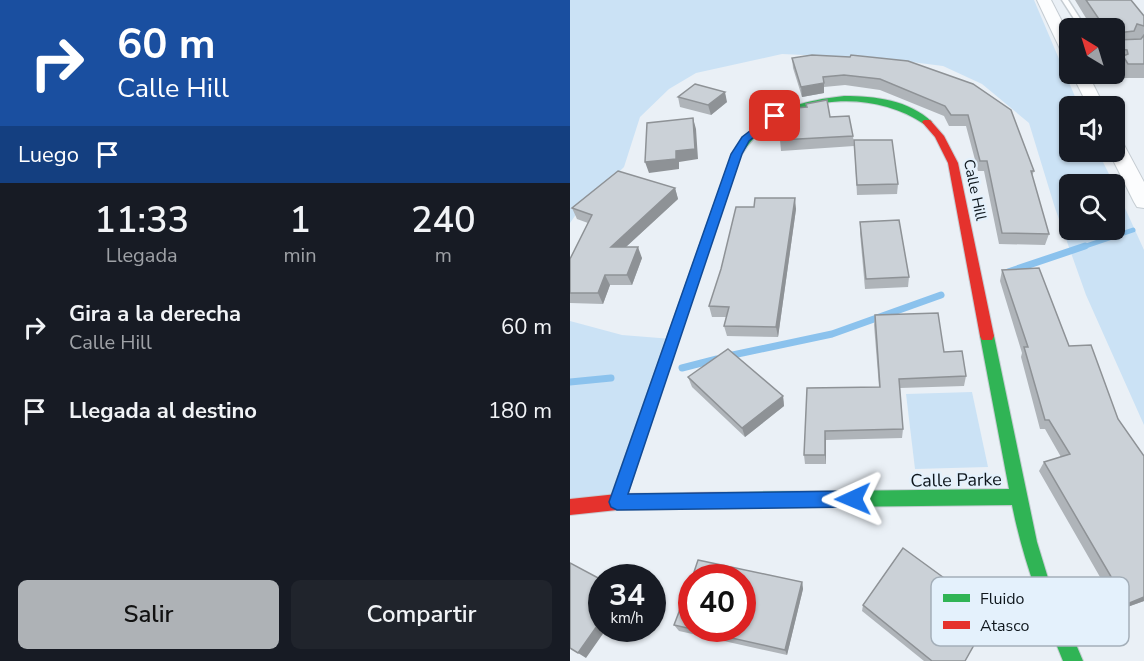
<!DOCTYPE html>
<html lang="es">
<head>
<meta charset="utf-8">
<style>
	:root { --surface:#171b24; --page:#20242c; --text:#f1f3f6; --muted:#9ea1a6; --accent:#aeb2b6 }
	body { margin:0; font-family:"Nunito Sans",sans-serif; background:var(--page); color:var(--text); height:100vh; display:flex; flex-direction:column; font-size:22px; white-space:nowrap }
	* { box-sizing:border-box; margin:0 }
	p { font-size:20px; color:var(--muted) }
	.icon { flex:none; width:33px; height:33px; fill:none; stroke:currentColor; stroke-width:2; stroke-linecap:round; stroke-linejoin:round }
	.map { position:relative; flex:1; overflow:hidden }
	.details { display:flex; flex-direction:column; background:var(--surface); width:570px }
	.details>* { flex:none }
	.hud { background:#1a4fa0; color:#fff; overflow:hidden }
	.needle { width:39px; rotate:322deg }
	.buttons { position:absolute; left:489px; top:18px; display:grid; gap:12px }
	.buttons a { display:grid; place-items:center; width:66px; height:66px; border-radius:9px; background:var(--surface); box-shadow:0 2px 4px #0004; font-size:30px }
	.speed { position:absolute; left:18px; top:564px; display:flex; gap:12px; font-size:30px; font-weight:700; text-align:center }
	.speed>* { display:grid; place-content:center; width:78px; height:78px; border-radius:50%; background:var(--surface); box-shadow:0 2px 4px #0004; line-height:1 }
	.speed small { font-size:15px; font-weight:400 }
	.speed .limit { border:9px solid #d22; background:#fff; color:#111 }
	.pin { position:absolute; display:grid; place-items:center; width:51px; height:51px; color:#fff; margin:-26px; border-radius:12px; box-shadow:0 3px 9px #0006 }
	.me { position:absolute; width:66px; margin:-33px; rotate:269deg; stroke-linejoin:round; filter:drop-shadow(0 0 4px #0008) }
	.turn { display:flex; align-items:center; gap:21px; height:126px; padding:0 18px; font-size:27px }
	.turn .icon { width:78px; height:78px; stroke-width:2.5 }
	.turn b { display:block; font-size:42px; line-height:51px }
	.then { display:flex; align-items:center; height:57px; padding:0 18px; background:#0003; gap:12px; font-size:22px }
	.eta { display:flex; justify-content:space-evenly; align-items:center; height:102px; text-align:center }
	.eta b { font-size:36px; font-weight:600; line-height:42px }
	.cta { display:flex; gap:12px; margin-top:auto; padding:12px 18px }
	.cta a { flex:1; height:69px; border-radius:9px; background:var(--accent); color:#111; font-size:24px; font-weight:600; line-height:69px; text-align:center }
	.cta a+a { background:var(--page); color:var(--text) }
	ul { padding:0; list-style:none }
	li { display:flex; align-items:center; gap:18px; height:84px; padding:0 18px }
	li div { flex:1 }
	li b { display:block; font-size:22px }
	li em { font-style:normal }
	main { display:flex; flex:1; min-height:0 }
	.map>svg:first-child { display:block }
	.green { fill:#cbe2f5 }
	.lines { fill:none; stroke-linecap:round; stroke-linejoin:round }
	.stream-far1 { stroke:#8bc2ed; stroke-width:5 }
	.stream { stroke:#8bc2ed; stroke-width:7 }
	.lane-casing { stroke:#c5ccd2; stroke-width:3 }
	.street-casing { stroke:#c5ccd2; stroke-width:2 }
	.fast-casing { stroke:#c5ccd2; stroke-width:2 }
	.jam-casing { stroke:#c5ccd2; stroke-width:2 }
	.lane { fill:#fcfdfe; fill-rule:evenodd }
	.street { fill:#fcfdfe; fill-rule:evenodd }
	.fast { fill:#30b455; fill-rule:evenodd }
	.jam { fill:#e5322d; fill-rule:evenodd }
	.wall { fill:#afb4b9 }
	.shaded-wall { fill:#8e9296 }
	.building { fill:#cbd1d7; stroke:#8e9296; stroke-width:1.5 }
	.route { fill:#1a73e8; stroke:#114b97; stroke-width:1.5 }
	.labels { text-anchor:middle; stroke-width:4.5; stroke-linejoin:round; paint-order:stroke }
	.street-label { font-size:15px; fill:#0e161c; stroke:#e4f1fc }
	.near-street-label { font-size:18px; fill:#0e161c; stroke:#e4f1fc }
	.key { fill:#e4f1fc; stroke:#a4afb9; stroke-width:1.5 }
	.key-label { font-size:16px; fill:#0e161c }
</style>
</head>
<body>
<main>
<section class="details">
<div class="hud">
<div class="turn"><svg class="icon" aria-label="right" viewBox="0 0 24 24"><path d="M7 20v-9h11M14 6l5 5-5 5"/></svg><div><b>60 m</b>Calle Hill</div></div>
<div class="then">Luego<svg class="icon" aria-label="arrive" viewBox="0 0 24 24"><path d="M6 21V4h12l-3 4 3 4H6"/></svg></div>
</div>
<div class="eta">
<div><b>11:33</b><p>Llegada</p></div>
<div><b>1</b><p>min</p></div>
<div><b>240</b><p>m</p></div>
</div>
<ul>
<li><svg class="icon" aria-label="right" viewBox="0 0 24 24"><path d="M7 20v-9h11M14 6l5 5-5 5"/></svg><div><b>Gira a la derecha</b><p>Calle Hill</p></div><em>60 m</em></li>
<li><svg class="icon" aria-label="arrive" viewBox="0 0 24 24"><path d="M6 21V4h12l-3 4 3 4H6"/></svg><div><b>Llegada al destino</b></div><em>180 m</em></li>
</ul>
<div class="cta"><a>Salir</a><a>Compartir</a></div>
</section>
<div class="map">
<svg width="574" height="661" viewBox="0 0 574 661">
	<rect width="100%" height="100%" fill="#eaf0f6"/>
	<!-- green -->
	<g class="green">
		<polygon points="0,0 464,0 509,106 500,106 500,152 528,152 544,184 500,184 500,230 544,230 545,186 574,250 574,425 516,295 485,208 459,123 412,84 373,66 318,59 212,54 126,73 99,89 70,117 54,167 7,213 0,223"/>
		<polygon points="0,321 52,335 102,339 47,502 0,507"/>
		<polygon points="402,392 418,467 345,469 336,394"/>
	</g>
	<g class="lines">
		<!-- stream-far1 -->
		<polyline class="stream-far1" points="510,248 563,230"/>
		<!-- stream -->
		<g class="stream">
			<polyline points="438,272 515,246"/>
			<polyline points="158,356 262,334 371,295"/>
			<polyline points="112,368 147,359"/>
			<polyline points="0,382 41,378"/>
		</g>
		<defs>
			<g id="lane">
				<polygon points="492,0 498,0 516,28 510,28"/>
				<polygon points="544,65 550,65 551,67 544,69"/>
			</g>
			<g id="street">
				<polygon points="467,0 481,0 500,37 500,57 492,53"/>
				<polygon points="502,74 518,74 534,106 518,106"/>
				<polygon points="544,138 551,139 553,143 574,182 574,208 567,207 564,202 539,152 544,152"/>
			</g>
			<g id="fast">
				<path d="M274,96C305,96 339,100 362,122L354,124C295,84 198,96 166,165L55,502L53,508L47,510L41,508L39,502L162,154C187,112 229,101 274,96Z"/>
				<path d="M417,331L422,332L424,336L467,542L478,578L513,661H493C472,609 453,561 442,505L177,508L171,506L169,500L171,494L177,492L439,489L410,336L412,332Z"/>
			</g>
			<g id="jam">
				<polygon points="354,120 360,120 374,136 388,163 424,336 422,340 412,340 410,336 378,163 365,137 352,122"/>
				<polygon points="177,492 183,494 185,500 183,506 177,508 47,510 0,515 0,499 47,494"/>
			</g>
		</defs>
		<!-- lane casing -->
		<use href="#lane" class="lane-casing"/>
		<!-- street casing -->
		<use href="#street" class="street-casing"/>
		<!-- fast casing -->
		<use href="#fast" class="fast-casing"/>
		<!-- jam casing -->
		<use href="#jam" class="jam-casing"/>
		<!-- lane -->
		<use href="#lane" class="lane"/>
		<!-- street -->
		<use href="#street" class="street"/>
		<!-- fast -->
		<use href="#fast" class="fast"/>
		<!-- jam -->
		<use href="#jam" class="jam"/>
	</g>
	<!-- wall -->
	<g class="wall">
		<polygon points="505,0 561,0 574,16 574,78 553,78 548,70 550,64 544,63 544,28 522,28"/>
		<polygon points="222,58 338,61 464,171 462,176 479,234 475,245 429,244 414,171 408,171 396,126 379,126 374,116 310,90 275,85 254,87 254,93 232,97 223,68"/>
		<polygon points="108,97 157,102 141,115 110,107"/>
		<polygon points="236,104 260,117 283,136 284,146 211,151 210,140 225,117 236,107"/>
		<polygon points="284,140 328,184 327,194 287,195"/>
		<polygon points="105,188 108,199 56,247 72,258 62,285 40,285 33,304 0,303 0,259 18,223 7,219 2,208"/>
		<polygon points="226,209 208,337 157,336 154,326 156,317 142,317 139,306"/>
		<polygon points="290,222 339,277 338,287 295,289 290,233"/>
		<polygon points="432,270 499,346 548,419 574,456 574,601 549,610 469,471 474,462 491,457 475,429 470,429 451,357 452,353 430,281"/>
		<polygon points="305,315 374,352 396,376 394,386 330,388 333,429 332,438 256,440 256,464 235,464 234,455 237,388 309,387 304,325"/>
		<polygon points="118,377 213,396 214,406 175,437 122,387"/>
		<polygon points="232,582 233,589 217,655 109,631 104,625"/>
		<polygon points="293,605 395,661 354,661 292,611"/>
	</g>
	<!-- shaded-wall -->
	<g class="shaded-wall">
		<polygon points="254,83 254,93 232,97 231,87"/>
		<polygon points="155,92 157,102 141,115 138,105"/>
		<polygon points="123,118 126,129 128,159 109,162 109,169 79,173 75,162 106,151"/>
		<polygon points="105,188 108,199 45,257 41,247"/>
		<polygon points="225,198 226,209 208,337 206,327"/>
		<polygon points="68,247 72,258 62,285 57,275"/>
		<polygon points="35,275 40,285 33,304 28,293"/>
		<polygon points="213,396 214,406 175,437 172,428"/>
		<polygon points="255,431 256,440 256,464 255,455"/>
		<polygon points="232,582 233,589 217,655 215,650"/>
		<polygon points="574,597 574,601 549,610 557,604"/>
		<polygon points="32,619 32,628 37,628 16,658 8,653"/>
	</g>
	<!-- building -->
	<g class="building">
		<polygon points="516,0 561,0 574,16 574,26 567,24 564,31 547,33 547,40 571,39 574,35 574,64 558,64 553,56 558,54 557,50 548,49 544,44 544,28 535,28"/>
		<polygon points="242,55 280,57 281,55 338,61 403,84 441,110 464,171 461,171 479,234 432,233 417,161 410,161 398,115 381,115 375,106 310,79 274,75 253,77 254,83 231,87 222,58"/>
		<polygon points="125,84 155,92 138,105 108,97"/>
		<polygon points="257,100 260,117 279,116 283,136 210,140 208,118 225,117 224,108 237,107 236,104"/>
		<polygon points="123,118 125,149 106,151 106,159 75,162 77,123"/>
		<polygon points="284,140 322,140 328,184 287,185"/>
		<polygon points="48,171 105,188 41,247 68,247 57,275 35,275 28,293 0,293 0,259 22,215 2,208"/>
		<polygon points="185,198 225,198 206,327 154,326 159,307 139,306 151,269 166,207 184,207"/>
		<polygon points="329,220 339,277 296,279 290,222"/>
		<polygon points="469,268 499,346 521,345 548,419 574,456 574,597 557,604 474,462 500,454 479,420 475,420 454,347 458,347 432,270"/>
		<polygon points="368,313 374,352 392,351 396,376 329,379 333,429 255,431 255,455 234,455 237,388 310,387 305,315"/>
		<polygon points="158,349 213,396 172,428 118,377"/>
		<polygon points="333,548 422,613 395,661 362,661 293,605"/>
		<polygon points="128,560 232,582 215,650 104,625 122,578 122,628 172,628 172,578 122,578"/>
		<polygon points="0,563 32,580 32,619 8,653 0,648"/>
	</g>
	<!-- route -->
	<polygon class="route" points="202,114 210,116 179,141 172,154 58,494 283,491 289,493 291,499 289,505 283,507 47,510 41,507 39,502 161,154 172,137"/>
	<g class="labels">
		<!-- street labels -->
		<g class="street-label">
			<text transform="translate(405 190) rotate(78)" y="5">Calle Hill</text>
		</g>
		<!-- near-street labels -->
		<g class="near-street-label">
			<text transform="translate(386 480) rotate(-1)" y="6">Calle Parke</text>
		</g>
	</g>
	<!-- legend -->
	<rect x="361" y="577" width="198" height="69" rx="9" class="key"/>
	<rect x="373" y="594" width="27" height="8" fill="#30b455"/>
	<rect x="373" y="621" width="27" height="8" fill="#e5322d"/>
	<g class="key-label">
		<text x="410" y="604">Fluido</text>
		<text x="410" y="631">Atasco</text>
	</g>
</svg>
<div class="buttons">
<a><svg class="needle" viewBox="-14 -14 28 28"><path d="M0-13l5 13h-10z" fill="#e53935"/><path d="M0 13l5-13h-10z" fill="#9ea1a6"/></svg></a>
<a><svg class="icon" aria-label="sound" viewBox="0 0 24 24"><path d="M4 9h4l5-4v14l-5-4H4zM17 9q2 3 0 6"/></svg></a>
<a><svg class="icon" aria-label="search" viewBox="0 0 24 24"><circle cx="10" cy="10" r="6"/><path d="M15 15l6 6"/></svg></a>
</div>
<div class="speed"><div>34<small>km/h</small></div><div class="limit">40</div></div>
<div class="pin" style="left:205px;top:116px;background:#d93025"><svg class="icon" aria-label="arrive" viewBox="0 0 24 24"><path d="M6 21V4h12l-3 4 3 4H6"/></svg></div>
<svg class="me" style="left:283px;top:499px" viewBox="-20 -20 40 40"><path d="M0-17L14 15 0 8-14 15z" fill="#1a73e8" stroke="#fff" stroke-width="4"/></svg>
</div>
</main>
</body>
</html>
